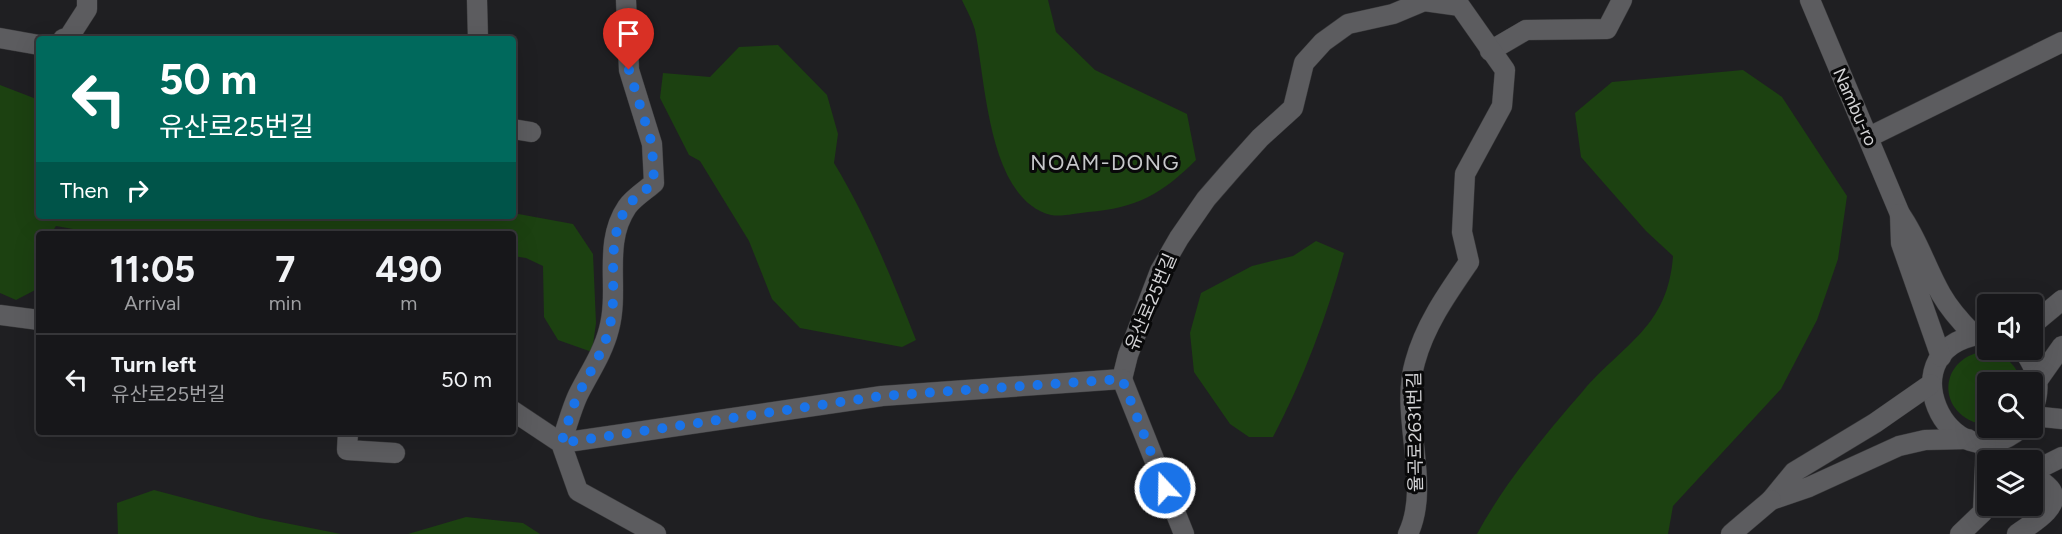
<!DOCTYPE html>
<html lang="en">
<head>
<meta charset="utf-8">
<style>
	:root { --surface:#17171a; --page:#242427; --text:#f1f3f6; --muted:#9e9fa2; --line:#363639 }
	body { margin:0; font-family:Figtree,"Noto Sans KR",sans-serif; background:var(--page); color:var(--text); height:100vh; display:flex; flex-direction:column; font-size:22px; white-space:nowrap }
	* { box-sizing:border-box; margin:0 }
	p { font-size:20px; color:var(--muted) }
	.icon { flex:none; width:33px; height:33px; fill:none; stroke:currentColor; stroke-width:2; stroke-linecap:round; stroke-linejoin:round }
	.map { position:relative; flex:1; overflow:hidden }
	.details { position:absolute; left:36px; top:231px; width:480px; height:204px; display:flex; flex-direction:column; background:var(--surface); border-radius:6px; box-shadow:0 6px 24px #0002,0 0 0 2px var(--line) }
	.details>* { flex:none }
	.hud { position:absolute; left:36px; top:36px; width:480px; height:183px; border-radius:6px; box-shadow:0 6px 24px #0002,0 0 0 2px var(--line); background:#00695c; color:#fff; overflow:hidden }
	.tools { position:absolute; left:1977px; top:294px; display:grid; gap:12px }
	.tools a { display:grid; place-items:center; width:66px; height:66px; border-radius:6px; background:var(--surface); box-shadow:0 6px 24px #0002,0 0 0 2px var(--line); font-size:30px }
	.pin { position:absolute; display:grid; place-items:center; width:51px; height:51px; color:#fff; margin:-62px -26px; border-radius:50% 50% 50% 0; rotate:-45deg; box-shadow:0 0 6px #0007 }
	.pin .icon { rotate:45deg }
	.me { position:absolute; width:66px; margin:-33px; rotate:339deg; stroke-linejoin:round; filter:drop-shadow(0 0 4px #0008) }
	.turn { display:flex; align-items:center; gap:21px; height:126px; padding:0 24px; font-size:27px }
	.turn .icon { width:78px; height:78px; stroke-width:2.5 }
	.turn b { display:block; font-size:42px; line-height:51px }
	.then { display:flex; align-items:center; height:57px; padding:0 24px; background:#0003; gap:12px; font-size:22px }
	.eta { display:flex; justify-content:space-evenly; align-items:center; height:102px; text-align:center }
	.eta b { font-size:36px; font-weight:700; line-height:42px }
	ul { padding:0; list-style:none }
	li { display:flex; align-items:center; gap:18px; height:90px; padding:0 24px; border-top:2px solid var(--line) }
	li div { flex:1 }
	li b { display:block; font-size:22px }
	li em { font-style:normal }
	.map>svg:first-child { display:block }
	.green { fill:#1c4111 }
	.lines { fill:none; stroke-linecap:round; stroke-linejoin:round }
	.minor-casing { stroke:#39393b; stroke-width:21 }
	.minor { stroke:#5c5c5f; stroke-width:20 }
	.route { stroke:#1a73e8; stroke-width:10; stroke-dasharray:0 18 }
	.labels { text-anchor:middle; stroke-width:6; stroke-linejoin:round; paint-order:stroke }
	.street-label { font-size:18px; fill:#d3d3d5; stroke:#09090a }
	.quarter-label { font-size:21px; letter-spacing:1.5px; fill:#c6c7ca; stroke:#09090a }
</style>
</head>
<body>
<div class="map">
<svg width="2062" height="534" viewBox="0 0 2062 534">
	<rect width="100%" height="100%" fill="#1f1f22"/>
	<!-- green -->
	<g class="green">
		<path d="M962,0H1048L1056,32L1095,70L1187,114L1196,160C1162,194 1137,208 1088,212C1077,213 1062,217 1051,215C988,199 986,82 975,30C972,19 966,9 962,0Z"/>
		<path d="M778,45L827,95L838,134L834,163C868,219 892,279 916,340L902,347L800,328L772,299L749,241L700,161L689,155L660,98L663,73L710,77L739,47Z"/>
		<path d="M1743,70L1782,97L1847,196L1838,259L1817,320L1781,389L1673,506L1668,534H1477C1506,481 1544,436 1583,391C1624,343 1668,327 1673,256L1646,231L1581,157L1575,113L1612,82Z"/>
		<polygon points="0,85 39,100 39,216 513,216 513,213 573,224 593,254 596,323 592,352 558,340 544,317 543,266 526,258 513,256 513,234 101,234 56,226 51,234 39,234 39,288 16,300 0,293"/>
		<path d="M1316,241L1344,253C1327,316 1304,378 1273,437H1249L1230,424L1194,372L1190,333L1201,293L1252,266L1293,256Z"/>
		<path d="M1989,351C2007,356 2016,365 2022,382H1988L1986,425C1934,417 1937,354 1989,351Z"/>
		<polygon points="154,490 260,518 341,534 118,534 117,503"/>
		<polygon points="466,517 523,523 540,534 408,534"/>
	</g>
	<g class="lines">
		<defs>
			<g id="minor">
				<polyline points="477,0 478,39"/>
				<path d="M626,0L629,70L652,144L654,183C646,190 633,198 627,207C602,244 620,288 609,329C603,353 589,373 578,395C571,410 567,427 561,443L882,396L1122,379"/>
				<polyline points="1810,0 1900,214"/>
				<polyline points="0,38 39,45"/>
				<polyline points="63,39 69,37 87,9 87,0"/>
				<polyline points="1490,51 1526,30 1607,29 1622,0"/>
				<polyline points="513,129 531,132"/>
				<polyline points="1869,137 2062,42"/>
				<polyline points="0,315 39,320"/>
				<polyline points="2032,325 2062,300"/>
				<path d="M1988,334C1881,341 1948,491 2021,428"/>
				<path d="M2023,350C2038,370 2042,388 2032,412"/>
				<path d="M1941,357L1901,243L1900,214C1918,239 1926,268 1941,294C1950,310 1961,322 1974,335"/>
				<path d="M1122,379L1128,355L1160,271L1179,238L1206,199L1233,168L1260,138L1293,108L1304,63L1323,42L1348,24L1393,14L1424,1L1460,6L1505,70L1502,106L1465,174L1462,232L1469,262C1447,294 1425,325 1415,362C1399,416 1432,484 1408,534"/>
				<polyline points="1122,379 1184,534"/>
				<polyline points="2038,380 2062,346"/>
				<polyline points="1931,384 1875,423 1794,472 1771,500 1809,487 1899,446 1925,440 1968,439"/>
				<polyline points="513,411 561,443 578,491 656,534"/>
				<polyline points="2032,416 2062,419"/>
				<polyline points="348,432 347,450 395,453"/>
				<polyline points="2032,472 2062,457"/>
				<polyline points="1731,534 1771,500"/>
				<polyline points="1960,534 1983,512 1986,442"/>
				<path d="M2017,534C2029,525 2062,508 2051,490C2047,484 2038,479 2032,474"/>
			</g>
		</defs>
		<!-- minor casing -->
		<use href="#minor" class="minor-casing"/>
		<!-- minor -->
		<use href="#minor" class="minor"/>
	</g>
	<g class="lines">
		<!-- route -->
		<path class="route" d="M629,70L652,144L654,183C646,190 633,198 627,207C603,244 620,288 609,329C603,353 589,373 578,395C571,410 567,427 561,443L882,396L1122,379L1165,488"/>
	</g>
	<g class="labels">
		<!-- street labels -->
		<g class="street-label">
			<text transform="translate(1855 107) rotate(66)" y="6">Nambu-ro</text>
			<text transform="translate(1151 302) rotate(-67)" y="6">유산로25번길</text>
			<text transform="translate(1415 432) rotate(-91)" y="6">율곡로2631번길</text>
		</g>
		<!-- quarter labels -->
		<g class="quarter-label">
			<text x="1105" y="170">NOAM-DONG</text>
		</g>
	</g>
</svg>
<div class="tools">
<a><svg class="icon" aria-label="sound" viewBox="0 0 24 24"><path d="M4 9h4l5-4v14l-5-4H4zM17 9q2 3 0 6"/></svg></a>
<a><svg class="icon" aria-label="search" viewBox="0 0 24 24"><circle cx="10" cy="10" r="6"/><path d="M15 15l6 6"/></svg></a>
<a><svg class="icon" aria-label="layers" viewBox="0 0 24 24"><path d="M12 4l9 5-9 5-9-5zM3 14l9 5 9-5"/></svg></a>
</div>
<div class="pin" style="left:629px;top:70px;background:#d93025"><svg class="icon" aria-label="arrive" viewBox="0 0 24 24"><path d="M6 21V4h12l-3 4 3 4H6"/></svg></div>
<svg class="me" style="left:1165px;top:488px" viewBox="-20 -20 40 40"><circle r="17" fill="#1a73e8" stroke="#fff" stroke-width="3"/><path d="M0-11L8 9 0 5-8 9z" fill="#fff"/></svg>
<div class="hud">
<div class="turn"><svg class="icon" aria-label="left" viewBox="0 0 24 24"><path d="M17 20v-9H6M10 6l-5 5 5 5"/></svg><div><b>50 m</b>유산로25번길</div></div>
<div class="then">Then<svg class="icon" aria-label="right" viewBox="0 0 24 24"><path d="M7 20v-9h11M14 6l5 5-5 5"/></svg></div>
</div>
<section class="details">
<div class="eta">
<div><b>11:05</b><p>Arrival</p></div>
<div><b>7</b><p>min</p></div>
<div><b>490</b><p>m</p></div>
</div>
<ul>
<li><svg class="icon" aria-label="left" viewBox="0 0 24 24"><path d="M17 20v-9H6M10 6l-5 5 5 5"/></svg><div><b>Turn left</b><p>유산로25번길</p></div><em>50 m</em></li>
</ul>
</section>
</div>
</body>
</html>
